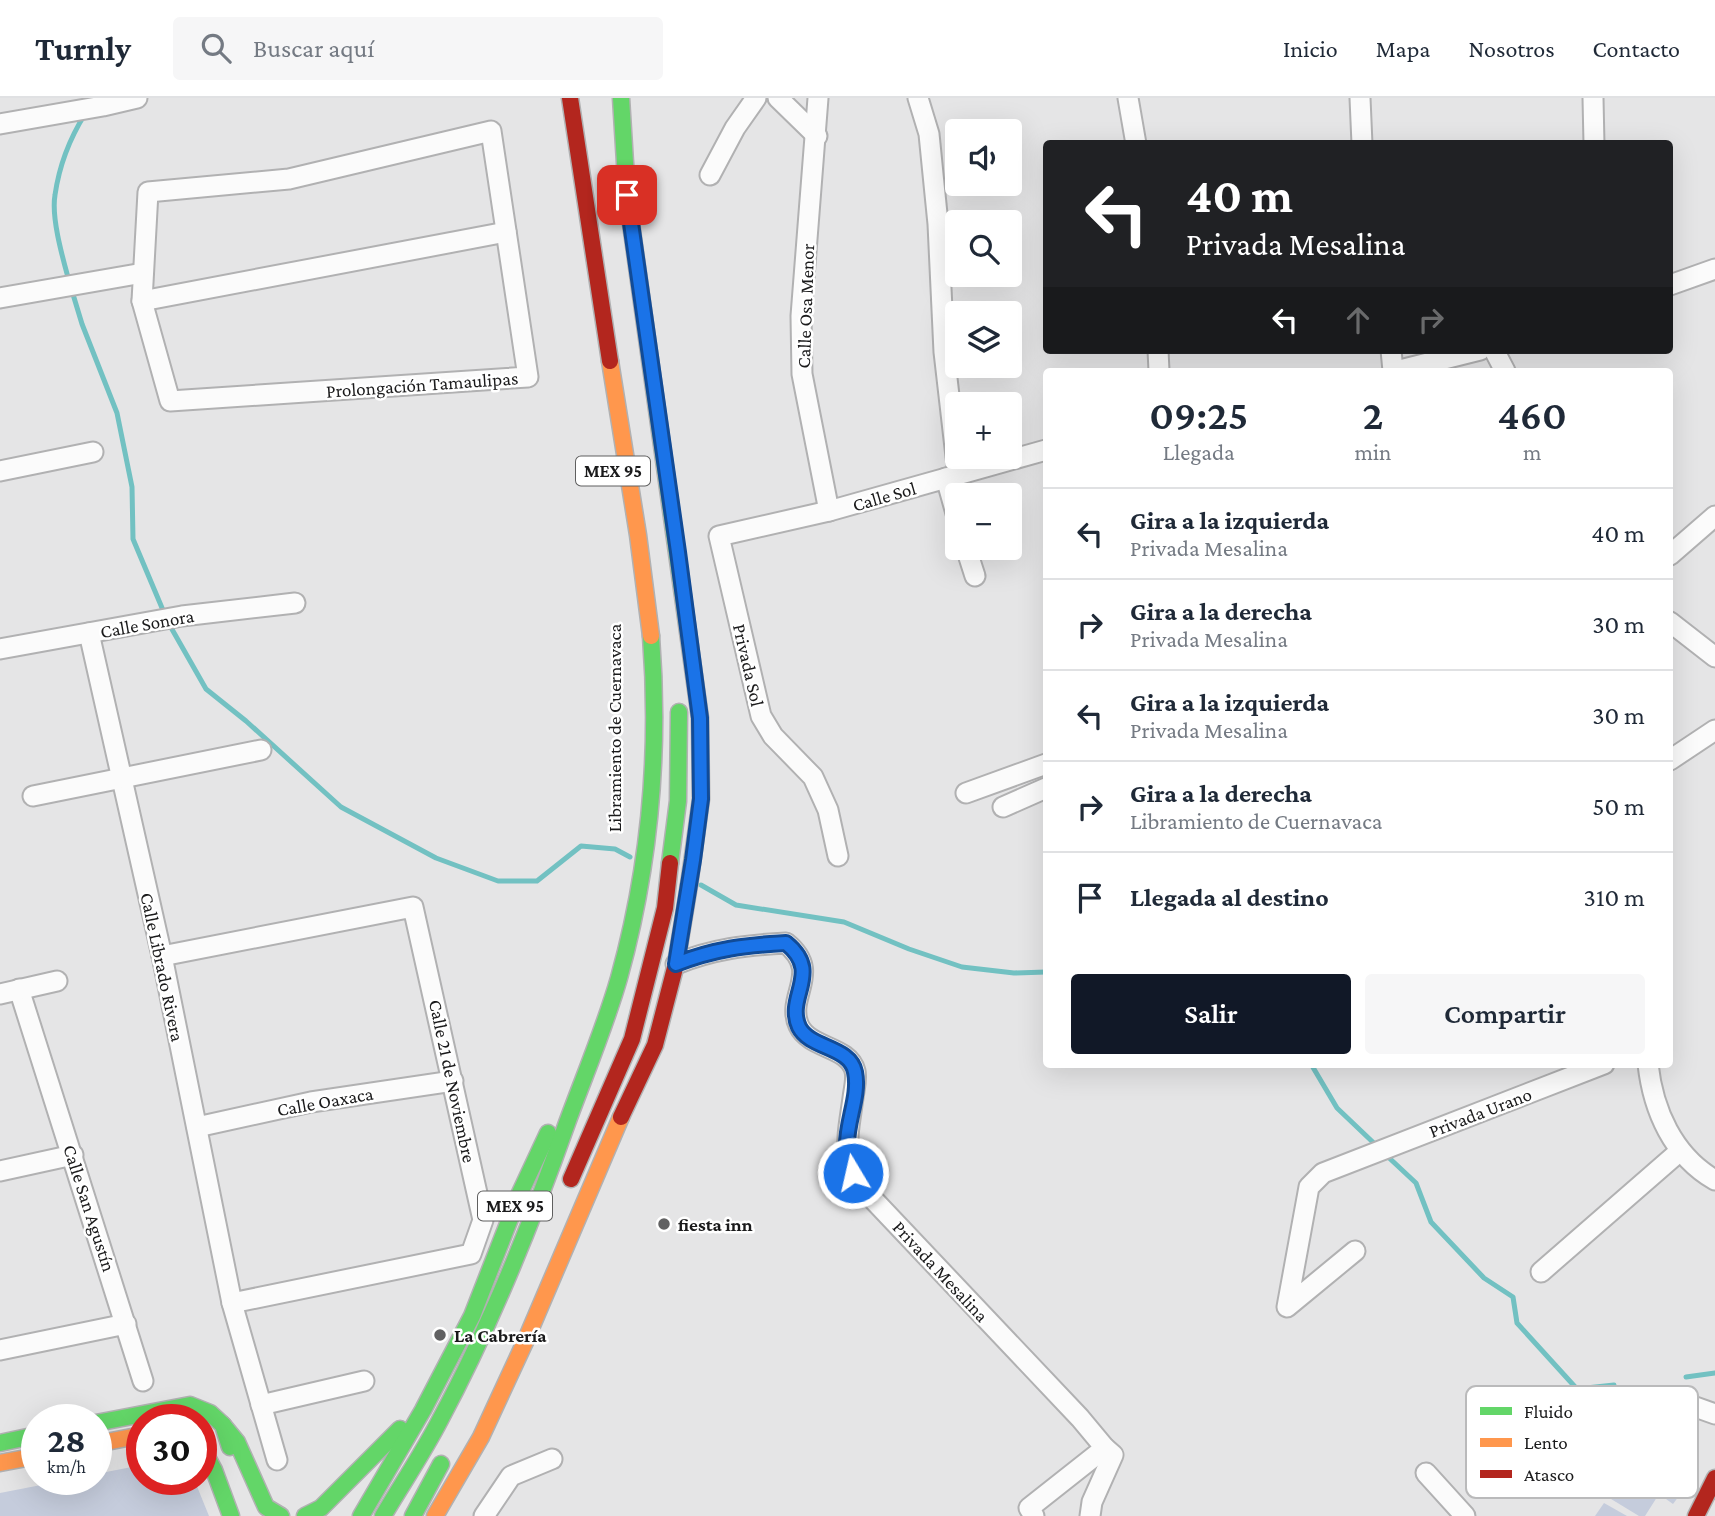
<!DOCTYPE html>
<html lang="es">
<head>
<meta charset="utf-8">
<style>
	:root { --surface:#fff; --page:#f6f6f7; --text:#1f2937; --muted:#747a83; --line:#e0e1e3; --accent:#111827 }
	body { margin:0; font-family:"Crimson Pro",serif; background:var(--page); color:var(--text); height:100vh; display:flex; flex-direction:column; font-size:26px; white-space:nowrap }
	* { box-sizing:border-box; margin:0 }
	p { font-size:23px; color:var(--muted) }
	.icon { flex:none; width:38px; height:38px; fill:none; stroke:currentColor; stroke-width:2; stroke-linecap:round; stroke-linejoin:round }
	.map { position:relative; flex:1; overflow:hidden }
	.panel { position:absolute; left:1043px; top:270px; width:630px; height:700px; display:flex; flex-direction:column; background:var(--surface); border-radius:7px; box-shadow:0 7px 28px #0002 }
	.panel>* { flex:none }
	.hud { position:absolute; left:1043px; top:42px; width:630px; height:214px; border-radius:7px; box-shadow:0 7px 28px #0002; background:#202124; color:#fff; overflow:hidden }
	.buttons { position:absolute; left:945px; top:21px; display:grid; gap:14px }
	.buttons a { display:grid; place-items:center; width:77px; height:77px; border-radius:7px; background:var(--surface); box-shadow:0 7px 28px #0002; font-size:35px }
	.speed { position:absolute; left:21px; top:1306px; display:flex; gap:14px; font-size:35px; font-weight:700; text-align:center }
	.speed>* { display:grid; place-content:center; width:91px; height:91px; border-radius:50%; background:var(--surface); box-shadow:0 7px 28px #0002; line-height:1 }
	.speed small { font-size:18px; font-weight:400 }
	.speed .limit { border:10px solid #d22; background:#fff; color:#111 }
	.pin { position:absolute; display:grid; place-items:center; width:60px; height:60px; color:#fff; margin:-30px; border-radius:14px; box-shadow:0 4px 10px #0006 }
	.me { position:absolute; width:77px; margin:-38px; rotate:351deg; stroke-linejoin:round; filter:drop-shadow(0 0 5px #0008) }
	.turn { display:flex; align-items:center; gap:24px; height:147px; padding:0 28px; font-size:32px }
	.turn .icon { width:91px; height:91px; stroke-width:2.5 }
	.turn b { display:block; font-size:49px; line-height:60px }
	.lanes { display:flex; align-items:center; height:66px; padding:0 28px; background:#0003; justify-content:center; gap:35px; direction:ltr }
	.lanes .off { opacity:.35 }
	.eta { display:flex; justify-content:space-evenly; align-items:center; height:119px; text-align:center }
	.eta b { font-size:42px; font-weight:600; line-height:49px }
	.button { display:flex; gap:14px; margin-top:auto; padding:14px 28px }
	.button a { flex:1; height:80px; border-radius:7px; background:var(--accent); color:#fff; font-size:28px; font-weight:600; line-height:80px; text-align:center }
	.button a+a { background:var(--page); color:var(--text) }
	ul { padding:0; list-style:none }
	li { display:flex; align-items:center; gap:21px; height:91px; padding:0 28px; border-top:2px solid var(--line) }
	li div { flex:1 }
	li b { display:block; font-size:26px }
	li em { font-style:normal }
	header { display:flex; align-items:center; gap:42px; box-sizing:border-box; height:98px; padding:0 35px; background:var(--surface); border-bottom:2px solid var(--line) }
	header strong { font-size:33px }
	nav { display:flex; gap:38px; margin-inline-start:auto; font-size:24px }
	.search { width:490px; height:63px; background:var(--page); display:flex; align-items:center; gap:18px; box-sizing:border-box; padding:0 24px; border-radius:7px; color:var(--muted); font-size:26px }
	.map>svg:first-child { display:block }
	.lines { fill:none; stroke-linecap:round; stroke-linejoin:round }
	.stream { stroke:#72c1c2; stroke-width:5 }
	.building { fill:#c5ccdc }
	.street-casing { stroke:#b1b1b2; stroke-width:23 }
	.fast-casing { stroke:#b1b1b2; stroke-width:19 }
	.slow-casing { stroke:#b1b1b2; stroke-width:19 }
	.jam-casing { stroke:#b1b1b2; stroke-width:19 }
	.street { stroke:#fbfbfb; stroke-width:19 }
	.fast { stroke:#63d668; stroke-width:16 }
	.slow { stroke:#ff974d; stroke-width:16 }
	.jam { stroke:#b3261e; stroke-width:16 }
	.route-casing { stroke:#114b97; stroke-width:18 }
	.route { stroke:#1a73e8; stroke-width:12 }
	.poi-dot { fill:#616162; stroke:#fff; stroke-width:2.5 }
	.labels { text-anchor:middle; stroke-width:5; stroke-linejoin:round; paint-order:stroke }
	.shield { fill:#fff; stroke:#5f5f5f; stroke-width:2 }
	.shield-label { font-size:18px; font-weight:bold; fill:#1a1a1b }
	.street-label { font-size:19px; fill:#1a1a1b; stroke:#fff }
	.poi-label { font-size:19px; font-weight:bold; fill:#1a1a1b; stroke:#fff; text-anchor:start }
	.key { fill:#fff; stroke:#bababb; stroke-width:2 }
	.key-label { font-size:19px; fill:#1a1a1b }
</style>
</head>
<body>
<header>
<strong>Turnly</strong>
<div class="search"><svg class="icon" aria-label="search" viewBox="0 0 24 24"><circle cx="10" cy="10" r="6"/><path d="M15 15l6 6"/></svg>Buscar aquí</div>
<nav><a>Inicio</a><a>Mapa</a><a>Nosotros</a><a>Contacto</a></nav>
</header>
<div class="map">
<svg width="1715" height="1418" viewBox="0 0 1715 1418">
	<rect width="100%" height="100%" fill="#e5e5e6"/>
	<g class="lines">
		<!-- stream -->
		<g class="stream">
			<path d="M69,183C63,161 51,120 55,97C59,69 70,40 85,16"/>
			<polyline points="72,193 82,226 117,315 132,389 133,441 165,517"/>
			<polyline points="169,526 206,591 246,623 341,709 436,760 498,783 537,783 581,748 615,751 630,759"/>
			<polyline points="701,787 736,807 844,824 909,851 962,869 1014,875 1046,874"/>
			<polyline points="1311,966 1337,1010 1379,1050"/>
			<polyline points="1386,1057 1416,1085 1431,1124 1484,1180 1513,1199 1517,1225 1577,1291 1614,1287"/>
			<polyline points="1686,1279 1715,1275"/>
		</g>
	</g>
	<!-- building -->
	<g class="building">
		<polygon points="1608,1366 1649,1390 1664,1369 1688,1386 1673,1406 1659,1396 1645,1418 1639,1418 1593,1390"/>
		<polygon points="142,1367 142,1381 194,1381 209,1418 0,1418 0,1395 72,1381 96,1381 96,1376"/>
		<polygon points="1604,1405 1627,1418 1595,1418"/>
	</g>
	<g class="lines">
		<defs>
			<g id="street">
				<polyline points="778,0 817,38"/>
				<polyline points="818,0 801,218 802,276 829,413"/>
				<polyline points="918,0 929,36 938,126 944,254 958,376"/>
				<polyline points="1128,0 1136,46"/>
				<polyline points="1360,0 1362,46"/>
				<polyline points="1593,0 1594,46"/>
				<polyline points="0,26 103,8 137,0"/>
				<polygon points="491,33 528,279 170,303 142,203 148,94 289,81"/>
				<polyline points="710,77 735,30 756,0"/>
				<polyline points="1670,187 1715,171"/>
				<polyline points="0,200 143,175"/>
				<polyline points="142,203 506,134"/>
				<polyline points="1158,252 1159,273"/>
				<polyline points="1391,252 1393,273"/>
				<polyline points="1494,252 1505,273"/>
				<polyline points="1396,273 1480,252"/>
				<polyline points="0,373 93,354"/>
				<polyline points="946,380 957,419"/>
				<polyline points="966,450 975,478"/>
				<polyline points="1670,457 1715,418"/>
				<polyline points="1670,524 1715,559"/>
				<polyline points="89,535 162,858 232,1205 277,1362"/>
				<polyline points="0,551 182,518 295,505"/>
				<polyline points="1670,662 1715,632"/>
				<polyline points="966,695 1046,666"/>
				<polyline points="33,698 261,652"/>
				<polyline points="1003,709 1046,690"/>
				<polyline points="838,758 828,712 813,679 773,638 761,618 719,438 829,413 1046,352"/>
				<polyline points="162,858 413,809 483,1122 471,1156 232,1205"/>
				<path d="M676,866C713,851 746,847 786,845C823,875 785,898 799,928C810,951 849,948 855,973C857,981 854,991 853,1000C847,1044 841,1057 868,1096L1080,1320L1105,1350L1029,1410L1034,1418"/>
				<polyline points="19,891 143,1283"/>
				<polyline points="0,896 57,883"/>
				<path d="M1648,966C1653,1012 1673,1058 1715,1082"/>
				<polyline points="197,1029 311,1004 453,983"/>
				<polyline points="0,1073 73,1057"/>
				<polyline points="1355,1153 1287,1209 1309,1089 1323,1075 1604,966"/>
				<polyline points="1541,1174 1680,1053"/>
				<polyline points="0,1252 126,1226"/>
				<polyline points="1560,1304 1583,1316 1631,1309 1687,1306 1715,1316"/>
				<polyline points="261,1307 364,1283"/>
				<polyline points="1426,1375 1465,1418"/>
				<polyline points="484,1418 511,1378 552,1361"/>
				<polyline points="1090,1418 1092,1404 1113,1357 1105,1350"/>
			</g>
			<g id="fast">
				<polyline points="621,0 627,97 700,620 701,701 689,787"/>
				<polyline points="670,765 678,703 679,614"/>
				<polyline points="96,1325 190,1307 210,1315 223,1327 230,1349"/>
				<polyline points="223,1327 237,1344 266,1409 281,1418"/>
				<polyline points="0,1345 37,1337"/>
				<polyline points="201,1348 214,1372 231,1418"/>
				<polyline points="305,1418 321,1410 400,1331"/>
				<polyline points="361,1418 423,1312 472,1218 520,1095 548,1035"/>
				<path d="M383,1418C402,1386 423,1355 440,1322C491,1227 531,1127 567,1025C585,976 605,929 619,880C650,768 660,654 651,538"/>
				<polyline points="413,1418 441,1366"/>
			</g>
			<g id="slow">
				<polyline points="610,263 638,437 651,538"/>
				<polyline points="96,1346 142,1337"/>
				<polyline points="0,1365 37,1358"/>
				<polyline points="435,1418 481,1339 525,1244 621,1019"/>
			</g>
			<g id="jam">
				<polyline points="570,0 610,263"/>
				<polyline points="621,1019 655,947 676,866 689,787"/>
				<polyline points="571,1081 632,941 665,810 670,765"/>
				<polyline points="1696,1418 1715,1380"/>
			</g>
		</defs>
		<!-- street casing -->
		<use href="#street" class="street-casing"/>
		<!-- fast casing -->
		<use href="#fast" class="fast-casing"/>
		<!-- slow casing -->
		<use href="#slow" class="slow-casing"/>
		<!-- jam casing -->
		<use href="#jam" class="jam-casing"/>
		<!-- street -->
		<use href="#street" class="street"/>
		<!-- fast -->
		<use href="#fast" class="fast"/>
		<!-- slow -->
		<use href="#slow" class="slow"/>
		<!-- jam -->
		<use href="#jam" class="jam"/>
	</g>
	<g class="lines">
		<defs>
			<path id="route" d="M627,97L678,454L700,620L701,701L693,762L676,866C714,851 746,847 786,845C823,875 785,898 799,929C810,951 850,948 855,974C860,998 846,1024 847,1049C847,1057 851,1067 853,1075"/>
		</defs>
		<!-- route casing -->
		<use href="#route" class="route-casing"/>
		<!-- route -->
		<use href="#route" class="route"/>
	</g>
	<!-- markers -->
	<g class="poi-dot">
		<circle cx="664" cy="1126" r="7"/>
		<circle cx="440" cy="1237" r="7"/>
	</g>
	<g class="labels">
		<!-- shield labels -->
		<g class="shield">
			<rect x="576" y="358.5" width="74" height="29" rx="5"/>
			<rect x="478" y="1093.5" width="74" height="29" rx="5"/>
		</g>
		<g class="shield-label">
			<text x="613" y="379">MEX 95</text>
			<text x="515" y="1114">MEX 95</text>
		</g>
		<!-- street labels -->
		<g class="street-label">
			<text transform="translate(805 208) rotate(-88)" y="7">Calle Osa Menor</text>
			<text transform="translate(422 286) rotate(-4)" y="7">Prolongación Tamaulipas</text>
			<text transform="translate(884 398) rotate(-16)" y="7">Calle Sol</text>
			<text transform="translate(147 525) rotate(-10)" y="7">Calle Sonora</text>
			<text transform="translate(749 567) rotate(77)" y="7">Privada Sol</text>
			<text transform="translate(614 630) rotate(-90)" y="7">Libramiento de Cuernavaca</text>
			<text transform="translate(163 869) rotate(78)" y="7">Calle Librado Rivera</text>
			<text transform="translate(453 983) rotate(78)" y="7">Calle 21 de Noviembre</text>
			<text transform="translate(325 1003) rotate(-10)" y="7">Calle Oaxaca</text>
			<text transform="translate(1480 1014) rotate(-21)" y="7">Privada Urano</text>
			<text transform="translate(90 1110) rotate(72)" y="7">Calle San Agustín</text>
			<text transform="translate(941 1173) rotate(47)" y="7">Privada Mesalina</text>
		</g>
		<!-- poi labels -->
		<g class="poi-label">
			<text x="678" y="1133">fiesta inn</text>
			<text x="454" y="1244">La Cabrería</text>
		</g>
	</g>
	<!-- legend -->
	<rect x="1466" y="1288" width="232" height="112" rx="10" class="key"/>
	<rect x="1480" y="1309" width="32" height="8" fill="#63d668"/>
	<rect x="1480" y="1340" width="32" height="9" fill="#ff974d"/>
	<rect x="1480" y="1372" width="32" height="8" fill="#b3261e"/>
	<g class="key-label">
		<text x="1524" y="1320">Fluido</text>
		<text x="1524" y="1351">Lento</text>
		<text x="1524" y="1383">Atasco</text>
	</g>
</svg>
<div class="buttons">
<a><svg class="icon" aria-label="sound" viewBox="0 0 24 24"><path d="M4 9h4l5-4v14l-5-4H4zM17 9q2 3 0 6"/></svg></a>
<a><svg class="icon" aria-label="search" viewBox="0 0 24 24"><circle cx="10" cy="10" r="6"/><path d="M15 15l6 6"/></svg></a>
<a><svg class="icon" aria-label="layers" viewBox="0 0 24 24"><path d="M12 4l9 5-9 5-9-5zM3 14l9 5 9-5"/></svg></a>
<a>+</a>
<a>−</a>
</div>
<div class="speed"><div>28<small>km/h</small></div><div class="limit">30</div></div>
<div class="pin" style="left:627px;top:97px;background:#d93025"><svg class="icon" aria-label="arrive" viewBox="0 0 24 24"><path d="M6 21V4h12l-3 4 3 4H6"/></svg></div>
<svg class="me" style="left:853px;top:1075px" viewBox="-20 -20 40 40"><circle r="17" fill="#1a73e8" stroke="#fff" stroke-width="3"/><path d="M0-11L8 9 0 5-8 9z" fill="#fff"/></svg>
<div class="hud">
<div class="turn"><svg class="icon" aria-label="left" viewBox="0 0 24 24"><path d="M17 20v-9H6M10 6l-5 5 5 5"/></svg><div><b>40 m</b>Privada Mesalina</div></div>
<div class="lanes"><svg class="icon" aria-label="left" viewBox="0 0 24 24"><path d="M17 20v-9H6M10 6l-5 5 5 5"/></svg><svg class="icon off" aria-label="ahead" viewBox="0 0 24 24"><path d="M12 20V5M6 11l6-6 6 6"/></svg><svg class="icon off" aria-label="right" viewBox="0 0 24 24"><path d="M7 20v-9h11M14 6l5 5-5 5"/></svg></div>
</div>
<section class="panel">
<div class="eta">
<div><b>09:25</b><p>Llegada</p></div>
<div><b>2</b><p>min</p></div>
<div><b>460</b><p>m</p></div>
</div>
<ul>
<li><svg class="icon" aria-label="left" viewBox="0 0 24 24"><path d="M17 20v-9H6M10 6l-5 5 5 5"/></svg><div><b>Gira a la izquierda</b><p>Privada Mesalina</p></div><em>40 m</em></li>
<li><svg class="icon" aria-label="right" viewBox="0 0 24 24"><path d="M7 20v-9h11M14 6l5 5-5 5"/></svg><div><b>Gira a la derecha</b><p>Privada Mesalina</p></div><em>30 m</em></li>
<li><svg class="icon" aria-label="left" viewBox="0 0 24 24"><path d="M17 20v-9H6M10 6l-5 5 5 5"/></svg><div><b>Gira a la izquierda</b><p>Privada Mesalina</p></div><em>30 m</em></li>
<li><svg class="icon" aria-label="right" viewBox="0 0 24 24"><path d="M7 20v-9h11M14 6l5 5-5 5"/></svg><div><b>Gira a la derecha</b><p>Libramiento de Cuernavaca</p></div><em>50 m</em></li>
<li><svg class="icon" aria-label="arrive" viewBox="0 0 24 24"><path d="M6 21V4h12l-3 4 3 4H6"/></svg><div><b>Llegada al destino</b></div><em>310 m</em></li>
</ul>
<div class="button"><a>Salir</a><a>Compartir</a></div>
</section>
</div>
</body>
</html>
